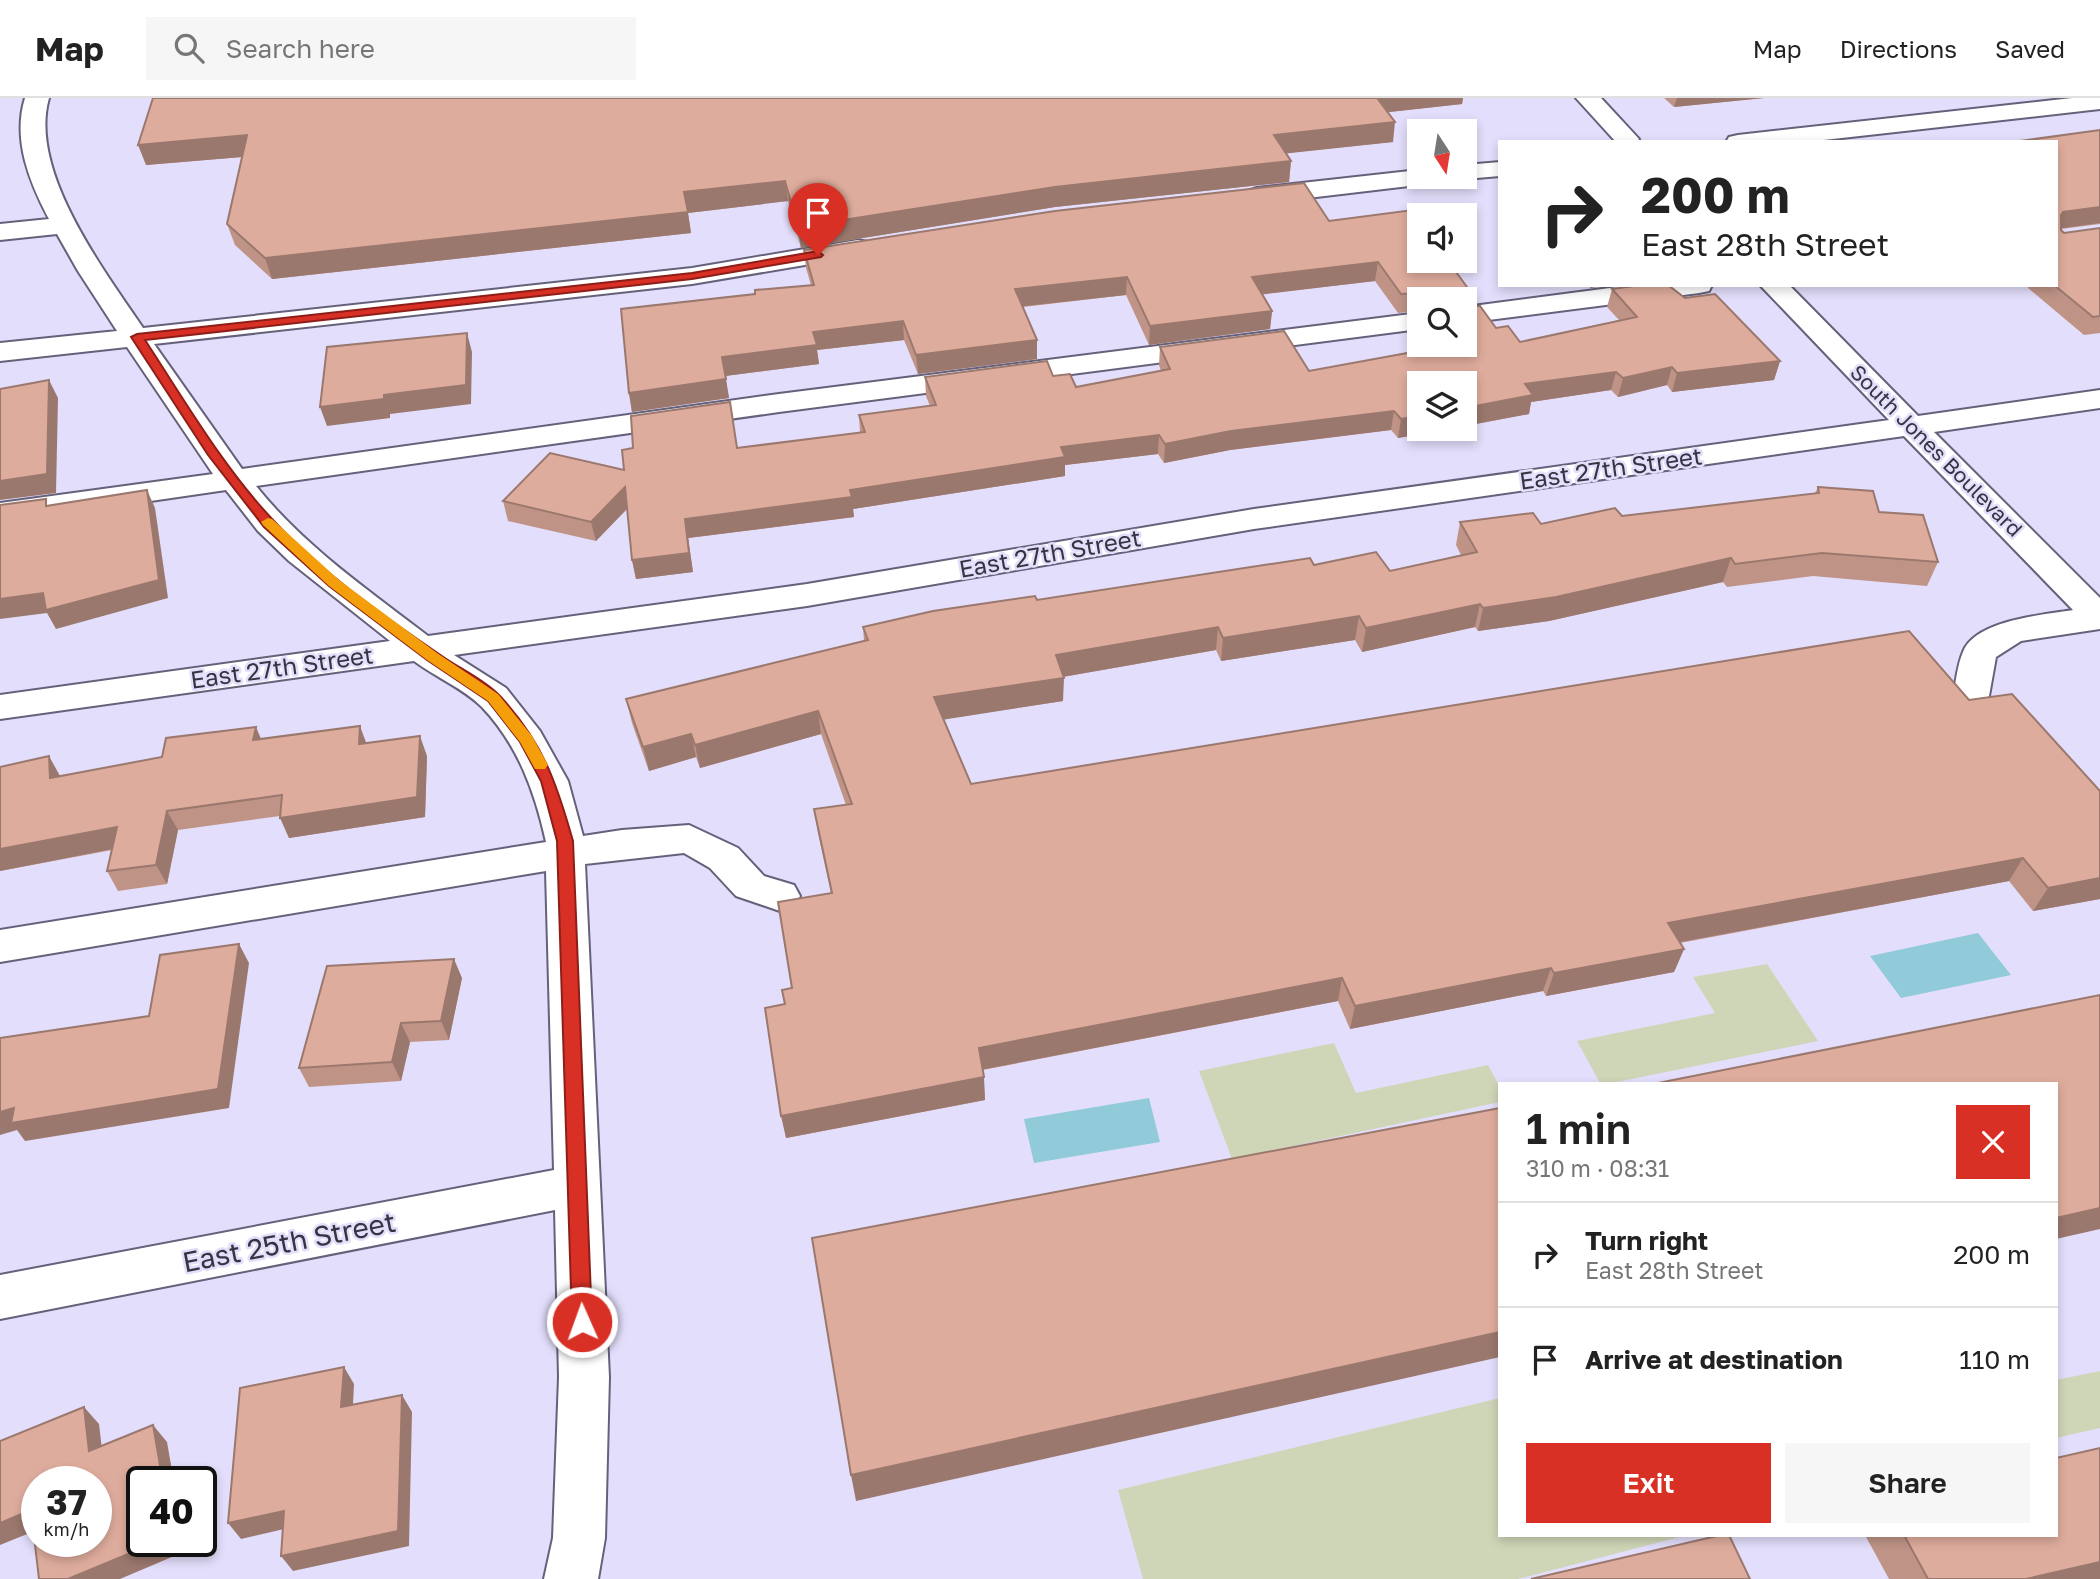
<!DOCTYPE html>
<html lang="en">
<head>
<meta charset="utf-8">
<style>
	:root { --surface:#fff; --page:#f6f6f6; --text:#222; --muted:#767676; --line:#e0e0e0; --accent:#d93025 }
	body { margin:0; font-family:"Golos Text",sans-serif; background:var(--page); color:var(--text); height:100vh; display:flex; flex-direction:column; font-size:26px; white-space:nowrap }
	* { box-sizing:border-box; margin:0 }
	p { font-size:23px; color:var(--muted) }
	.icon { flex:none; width:38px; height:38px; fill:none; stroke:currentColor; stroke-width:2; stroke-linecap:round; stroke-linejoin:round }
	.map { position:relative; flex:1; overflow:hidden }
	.details { position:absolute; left:1498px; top:984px; width:560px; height:455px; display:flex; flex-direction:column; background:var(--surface); border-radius:0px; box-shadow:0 4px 10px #0003 }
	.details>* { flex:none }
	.top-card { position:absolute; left:1498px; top:42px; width:560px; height:147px; border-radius:0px; box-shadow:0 4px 10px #0003; background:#fff; color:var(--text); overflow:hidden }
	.needle { width:46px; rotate:168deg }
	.buttons { position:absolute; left:1407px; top:21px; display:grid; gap:14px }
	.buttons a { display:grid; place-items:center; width:70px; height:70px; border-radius:0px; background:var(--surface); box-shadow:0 4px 10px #0003; font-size:35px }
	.speed { position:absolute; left:21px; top:1368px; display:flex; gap:14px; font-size:35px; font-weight:700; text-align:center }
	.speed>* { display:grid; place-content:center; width:91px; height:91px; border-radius:50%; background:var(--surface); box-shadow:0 4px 10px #0003; line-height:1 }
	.speed small { font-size:18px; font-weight:400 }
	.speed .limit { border:4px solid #111; border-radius:10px; background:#fff; color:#111 }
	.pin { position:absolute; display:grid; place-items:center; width:60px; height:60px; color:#fff; margin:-72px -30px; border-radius:50% 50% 50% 0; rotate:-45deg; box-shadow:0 0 7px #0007 }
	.pin .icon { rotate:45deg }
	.me { position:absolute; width:77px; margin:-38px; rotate:358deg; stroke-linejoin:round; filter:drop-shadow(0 0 5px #0008) }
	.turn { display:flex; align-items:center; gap:24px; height:147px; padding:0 28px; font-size:32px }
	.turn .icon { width:91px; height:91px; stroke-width:2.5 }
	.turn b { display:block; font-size:49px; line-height:60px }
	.round { display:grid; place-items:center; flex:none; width:74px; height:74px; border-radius:0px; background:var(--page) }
	.summary { display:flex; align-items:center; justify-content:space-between; height:119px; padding:0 28px }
	h1 { font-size:42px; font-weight:600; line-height:52px }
	.action { display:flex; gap:14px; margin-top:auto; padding:14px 28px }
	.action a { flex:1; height:80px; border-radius:0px; background:var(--accent); color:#fff; font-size:28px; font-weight:600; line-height:80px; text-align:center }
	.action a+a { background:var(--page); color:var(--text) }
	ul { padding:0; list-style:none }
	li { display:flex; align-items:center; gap:21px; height:105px; padding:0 28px; border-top:2px solid var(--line) }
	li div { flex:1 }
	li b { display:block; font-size:26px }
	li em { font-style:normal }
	header { display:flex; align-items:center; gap:42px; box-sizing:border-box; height:98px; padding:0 35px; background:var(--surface); border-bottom:2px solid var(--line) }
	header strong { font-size:33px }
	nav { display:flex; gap:38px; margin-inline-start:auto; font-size:24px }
	.search { width:490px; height:63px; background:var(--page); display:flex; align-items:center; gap:18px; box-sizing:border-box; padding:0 24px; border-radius:0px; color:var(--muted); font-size:26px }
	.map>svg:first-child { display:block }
	.green { fill:#cfd6b8 }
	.water { fill:#91cbd9 }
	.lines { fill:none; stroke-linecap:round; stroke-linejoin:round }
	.minor-casing { stroke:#65617a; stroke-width:4 }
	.minor { fill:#fff; fill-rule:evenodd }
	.wall { fill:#bf9487 }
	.shaded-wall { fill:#9b786e }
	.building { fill:#deac9d; stroke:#9b786e; stroke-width:2; fill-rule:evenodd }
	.route { fill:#d93025; stroke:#8d1f18; stroke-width:2 }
	.slow { fill:#f59e0b }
	.labels { text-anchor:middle; stroke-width:5; stroke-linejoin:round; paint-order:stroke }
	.far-street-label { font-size:21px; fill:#363440; stroke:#e3defb }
	.street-label { font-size:24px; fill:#363440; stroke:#e3defb }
	.near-street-label { font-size:28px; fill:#363440; stroke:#e3defb }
</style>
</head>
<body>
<header>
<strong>Map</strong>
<div class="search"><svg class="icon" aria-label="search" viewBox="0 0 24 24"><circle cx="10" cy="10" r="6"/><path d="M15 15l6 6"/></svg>Search here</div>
<nav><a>Map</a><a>Directions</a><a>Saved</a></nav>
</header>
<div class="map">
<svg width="2100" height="1481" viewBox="0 0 2100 1481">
	<rect width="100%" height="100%" fill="#e3defb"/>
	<!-- green -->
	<g class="green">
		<polygon points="1767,866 1818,943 1612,985 1600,985 1577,943 1715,915 1693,879"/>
		<polygon points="1334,945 1356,995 1488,967 1500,989 1500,1004 1232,1061 1199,973"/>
		<polygon points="2100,1273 2100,1330 2056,1340 2056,1282"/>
		<polygon points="1500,1300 1500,1437 1687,1437 1518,1481 1143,1481 1118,1392"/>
	</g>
	<!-- water -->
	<g class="water">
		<polygon points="1978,835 2011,877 1901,900 1870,858"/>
		<polygon points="1149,1000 1160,1044 1034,1065 1024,1021"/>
	</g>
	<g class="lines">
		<defs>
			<g id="minor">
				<path d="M25,0H49C28,73 104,172 143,230L692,170L858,142L867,144L871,150L867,156L858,158L692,186L154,246L242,371L779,296L1419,215V231L779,314L256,388C304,448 367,491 428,538L807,486L1254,411L1889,322L1760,187H1789L1918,318L2100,292V310L1934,334L2100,500V531L2021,543L1996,559L1989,598L1984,607L1971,610L1958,607L1953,598C1956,584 1957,568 1963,554C1975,522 2043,517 2073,512L1904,338L1254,431L807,508L454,557L506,590L540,633L568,683L583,738L622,732L689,727L738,750L764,778L794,787L800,798L794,809L780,813L736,798L710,770L684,755L585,766L609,1279L605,1440L598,1481H544L553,1440L559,1279L555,1112L0,1221V1177L554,1072L546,773L0,864V832L546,744C535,694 518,647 482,609C463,590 435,579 414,563L0,621V597L390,543L289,463L258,433L226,392L0,425V405L213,376L127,249L0,263V245L117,233L78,173L57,136L0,142V126L49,121C30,85 12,42 25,0Z"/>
				<polygon points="1576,0 1601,0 1639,41 1637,44 1616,44"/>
				<polygon points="2072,0 2100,0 2100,11 1806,44 1726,44 1729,39 1738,37"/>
				<polygon points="1500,64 1500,78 1465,81 1456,79 1465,79 1465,67"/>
				<polygon points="1419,72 1419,79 1438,79 1435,84 1426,86 1257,106 1248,103 1244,98 1248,93 1257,90"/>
				<polygon points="1633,187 1712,187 1709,193 1699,195 1465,225 1465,209"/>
			</g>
		</defs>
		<!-- minor casing -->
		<use href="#minor" class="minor-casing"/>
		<!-- minor -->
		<use href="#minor" class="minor"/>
	</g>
	<!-- wall -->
	<g class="wall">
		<polygon points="153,0 1463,0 1462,6 1388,14 1393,44 1286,55 1291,63 1289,84 1055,109 801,150 788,103 688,115 691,135 272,181 235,147 227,126 242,59 146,67"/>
		<polygon points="1664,0 1764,0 1674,9"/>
		<polygon points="2100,32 2100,126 2061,131 2061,132 2064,135 2100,130 2100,235 2084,237 2028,190 2029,187 2056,187 2056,44"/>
		<polygon points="1304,85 1329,123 1413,112 1419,121 1419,163 1448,163 1467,189 1467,208 1480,208 1496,230 1508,228 1520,244 1619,222 1607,209 1612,191 1641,187 1668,187 1685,200 1715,196 1780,263 1774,282 1672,294 1667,287 1618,299 1611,292 1531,304 1529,316 1465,328 1465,285 1419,285 1419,331 1449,331 1398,340 1391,332 1230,352 1164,365 1158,356 1065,367 1065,378 853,411 854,419 688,440 693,474 636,481 632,462 627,410 596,443 508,423 503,403 550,355 624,372 622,352 633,350 631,318 730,304 737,350 860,335 859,317 930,308 926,298 925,279 1047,263 1053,278 1070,276 1076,289 1161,273 1159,267 1160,249 1284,233 1309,273 1425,251 1421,247 1465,247 1465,201 1419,201 1419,213 1398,215 1375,183 1262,196 1272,213 1270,231 1149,247 1126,197 1023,209 1037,242 1037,261 918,276 904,242 817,252 819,266 725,278 729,300 632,314 629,295 621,211 755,196 755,192 811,187 806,170 804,152 1055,113"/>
		<polygon points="1419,215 1419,244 1412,234 1416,216"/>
		<polygon points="1818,389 1879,414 1938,464 1927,488 1813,478 1727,489 1723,484 1549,523 1478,533 1475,529 1362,554 1355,542 1221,563 1216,552 1063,579 1063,603 943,621 971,686 1909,533 2100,801 2033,813 2009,783 1680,845 1684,851 1674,874 1546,898 1543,893 1350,931 1338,903 983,972 985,1002 786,1040 784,906 792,890 831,795 818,735 814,711 846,707 821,636 700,670 696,659 649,673 632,625 626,601 864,543 863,529 1037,502 1314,467 1390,473 1461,457 1456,447 1460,424 1541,426 1622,418 1815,395"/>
		<polygon points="261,641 367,645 427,658 425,719 289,740 280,718 178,732 167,786 118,793 107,773 112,752 0,773 0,669 60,678"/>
		<polygon points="462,880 449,942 410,944 401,983 309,989 299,970"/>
		<polygon points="1865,1437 2056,1437 2100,1481 1889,1481"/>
	</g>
	<!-- shaded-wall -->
	<g class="shaded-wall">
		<polygon points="1374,0 1463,0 1462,6 1372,16"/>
		<polygon points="1677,0 1764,0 1674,9"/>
		<polygon points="1395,24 1393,44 1272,57 1274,37"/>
		<polygon points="247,37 254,58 146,67 138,47"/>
		<polygon points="1291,63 1289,84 1055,109 801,150 798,129 1055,89"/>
		<polygon points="785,83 788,103 688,115 691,135 272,181 265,160 684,94"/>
		<polygon points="2100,109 2100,125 2056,131 2061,117 2063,114"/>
		<polygon points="1378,164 1375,183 1250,198 1252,179"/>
		<polygon points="1127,179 1126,197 1015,209 1015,191"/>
		<polygon points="1591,187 1612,187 1590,190"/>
		<polygon points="1272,213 1270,231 1149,247 1150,228"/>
		<polygon points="903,223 904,242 817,252 819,266 725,278 722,259 813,234"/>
		<polygon points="467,235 472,254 471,306 390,316 390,320 327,328 320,309 384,297"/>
		<polygon points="1037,242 1037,261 918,276 916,257"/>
		<polygon points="1780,263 1774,282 1672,294 1677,275"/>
		<polygon points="1672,269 1667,287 1618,299 1623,280"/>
		<polygon points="1616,274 1611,292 1531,304 1529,316 1465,328 1465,310 1525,286"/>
		<polygon points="726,281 729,300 632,314 629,295"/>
		<polygon points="49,282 58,300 56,395 0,402 0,383"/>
		<polygon points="1394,313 1391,332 1230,352 1164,365 1165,346 1231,333"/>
		<polygon points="1419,318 1419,331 1449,331 1398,340 1401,321"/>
		<polygon points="1159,337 1158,356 1065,367 1065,378 853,411 854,419 688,440 693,474 636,481 632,462 685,421 850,392 1061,349"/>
		<polygon points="625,389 630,408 596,443 591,424"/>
		<polygon points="147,392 155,410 168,500 56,531 47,515 0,521 0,501"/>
		<polygon points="1731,460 1723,484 1549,523 1478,533 1483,510"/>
		<polygon points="1480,506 1475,529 1362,554 1366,530"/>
		<polygon points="1359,518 1355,542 1221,563 1223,540"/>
		<polygon points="1218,529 1216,552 1056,580 1056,557"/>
		<polygon points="1064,580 1063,603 935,623 934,599"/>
		<polygon points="818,613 821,636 700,670 695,647"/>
		<polygon points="360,628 367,647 359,646"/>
		<polygon points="256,629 264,648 253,642"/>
		<polygon points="691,636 696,659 649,673 643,649"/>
		<polygon points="420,638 427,658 425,719 289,740 280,720"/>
		<polygon points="49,658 60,678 50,680"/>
		<polygon points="167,713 178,732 167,786 156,767"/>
		<polygon points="117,729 128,748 0,773 0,751"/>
		<polygon points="2023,760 2009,783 1659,848 1668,825"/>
		<polygon points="2100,780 2100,801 2033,813 2048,790"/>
		<polygon points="239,846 249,865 229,1010 25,1043 17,1032 0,1037 0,1014 14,1010 24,1023"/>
		<polygon points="1684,851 1674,874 1546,898 1554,875"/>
		<polygon points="454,861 462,880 449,942 441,923"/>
		<polygon points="1551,870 1543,893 1350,931 1355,908"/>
		<polygon points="1342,880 1338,903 980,972 979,950"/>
		<polygon points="401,925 410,944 401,983 392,964"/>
		<polygon points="984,979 985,1002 786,1040 781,1018"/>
		<polygon points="2100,1110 2100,1131 2056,1141 2056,1120"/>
		<polygon points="1500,1234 1500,1259 856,1403 851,1377"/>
		<polygon points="344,1269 354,1286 352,1326 341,1309"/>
		<polygon points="402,1297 412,1314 409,1448 293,1473 281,1458"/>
		<polygon points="84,1309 99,1326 104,1369 89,1353"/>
		<polygon points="153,1327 167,1344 174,1384 163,1384"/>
		<polygon points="31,1412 37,1432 0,1447 0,1425"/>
		<polygon points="284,1413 297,1428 241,1441 228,1425"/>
		<polygon points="157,1444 184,1444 186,1453 120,1481 68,1481"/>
		<polygon points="2100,1464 2100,1481 2026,1481"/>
	</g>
	<!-- building -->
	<g class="building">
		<polygon points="153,0 1377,0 1395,24 1274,37 1291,63 1055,89 798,129 785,83 684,94 688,114 265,160 227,126 247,37 138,47"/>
		<polygon points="2100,32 2100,109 2063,114 2061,117 2061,132 2064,135 2100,130 2100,218 2093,219 2054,187 2056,187 2056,44 2013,44"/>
		<polygon points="1304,85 1329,123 1413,112 1419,121 1419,163 1448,163 1467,189 1467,208 1480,208 1496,230 1508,228 1520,244 1637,219 1612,191 1641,187 1668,187 1685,200 1715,196 1780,263 1677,275 1672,269 1623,280 1616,274 1525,286 1533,297 1465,310 1465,285 1419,285 1419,318 1401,321 1394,313 1231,333 1165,346 1159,337 1061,349 1065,359 850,392 852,399 685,421 689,455 632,462 625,389 591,424 503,403 550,355 624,372 622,352 633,350 631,318 730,304 737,350 865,334 859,317 936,307 925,279 1047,263 1053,278 1070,276 1076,289 1170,271 1160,249 1284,233 1309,273 1440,249 1438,247 1465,247 1465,201 1424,201 1424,195 1401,196 1378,164 1252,179 1272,213 1150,228 1127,179 1015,191 1037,242 916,257 903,223 813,234 817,247 722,259 726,281 629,295 621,211 755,196 755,192 814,187 804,152 1055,113"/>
		<polygon points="467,235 466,287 384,297 384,301 320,309 327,249"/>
		<polygon points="49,282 47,376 0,383 0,291"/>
		<polygon points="1818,389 1873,393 1879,414 1923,417 1938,464 1822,455 1735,466 1731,460 1556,499 1483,510 1480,506 1366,530 1359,518 1223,540 1218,529 1056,557 1064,580 934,599 971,686 1909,533 1969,602 2012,596 2100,693 2100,780 2048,790 2023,760 1668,825 1684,851 1554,875 1551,870 1355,908 1342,880 979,950 984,979 781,1018 765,910 785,906 782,892 792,890 778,804 832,795 814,711 852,706 818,613 695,647 691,636 643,649 626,601 868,542 863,529 933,513 1035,498 1037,502 1310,460 1314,467 1376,454 1390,473 1477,454 1460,424 1533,415 1541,426 1615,410 1622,418 1819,395"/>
		<polygon points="147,392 159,482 46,512 43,495 0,501 0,407 46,401 46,408"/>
		<polygon points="360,628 359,646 420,638 417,699 280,720 282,697 167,713 156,767 107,773 117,729 0,751 0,669 49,658 50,680 162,659 166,640 256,629 253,642"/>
		<polygon points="239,846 218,991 11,1025 14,1010 0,1014 0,940 149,918 160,857"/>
		<polygon points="454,861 441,923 401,925 392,964 299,970 327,868"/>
		<polygon points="2100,897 2100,1110 2056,1120 2056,985 1658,985"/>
		<polygon points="1500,1010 1500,1234 851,1377 812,1140"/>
		<polygon points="344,1269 341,1309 402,1297 398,1433 281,1458 284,1413 228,1425 240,1290"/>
		<path d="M84,1309L89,1353L153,1327L163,1384H142V1444H157L68,1481H39L31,1412L0,1425V1343ZM37,1384H96V1444H37Z"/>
		<polygon points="2100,1350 2100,1464 2026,1481 1928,1481 1904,1437 2056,1437 2056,1360"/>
		<polygon points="1721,1437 1729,1437 1750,1481 1531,1481"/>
	</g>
	<!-- route -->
	<path class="route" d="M818,153L823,157L821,159L692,181L145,242C185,303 223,369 274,423C321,474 382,517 439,556C458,570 484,581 500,598C543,645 556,683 573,743L592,1224L589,1230L582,1233L575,1230L572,1224L557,743L541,683L520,644L488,603L427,562L329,488L264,429L208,357L131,239L137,236L692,175Z"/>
	<!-- slow -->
	<polygon class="slow" points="268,420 272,421 339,482 437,555 498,596 532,638 548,667 545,671 535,671 520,644 488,603 427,562 329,488 263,427 261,424"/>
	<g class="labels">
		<!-- far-street labels -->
		<g class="far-street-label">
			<text transform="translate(1936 353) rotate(45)" y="7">South Jones Boulevard</text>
		</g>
		<!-- street labels -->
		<g class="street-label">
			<text transform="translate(1611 371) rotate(-8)" y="8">East 27th Street</text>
			<text transform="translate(1050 456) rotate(-10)" y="8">East 27th Street</text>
			<text transform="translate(282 570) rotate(-8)" y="8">East 27th Street</text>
		</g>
		<!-- near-street labels -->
		<g class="near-street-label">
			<text transform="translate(289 1144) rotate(-11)" y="10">East 25th Street</text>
		</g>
	</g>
</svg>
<div class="buttons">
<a><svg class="needle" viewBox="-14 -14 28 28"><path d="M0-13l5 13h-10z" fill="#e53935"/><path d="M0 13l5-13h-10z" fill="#767676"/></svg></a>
<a><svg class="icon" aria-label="sound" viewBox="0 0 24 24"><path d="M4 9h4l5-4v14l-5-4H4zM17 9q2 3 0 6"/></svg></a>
<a><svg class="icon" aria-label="search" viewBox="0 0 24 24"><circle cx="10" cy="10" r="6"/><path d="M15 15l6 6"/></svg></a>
<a><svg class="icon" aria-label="layers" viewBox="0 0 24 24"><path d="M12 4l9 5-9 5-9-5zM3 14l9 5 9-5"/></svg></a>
</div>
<div class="speed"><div>37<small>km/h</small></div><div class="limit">40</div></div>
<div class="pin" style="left:818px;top:157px;background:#d93025"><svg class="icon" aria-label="arrive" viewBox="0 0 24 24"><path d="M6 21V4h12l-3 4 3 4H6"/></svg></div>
<svg class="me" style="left:582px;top:1224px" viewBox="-20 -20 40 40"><circle r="17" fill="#d93025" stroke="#fff" stroke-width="3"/><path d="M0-11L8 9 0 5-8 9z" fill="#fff"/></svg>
<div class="top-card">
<div class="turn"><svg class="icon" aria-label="right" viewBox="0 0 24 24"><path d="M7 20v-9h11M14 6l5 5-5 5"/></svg><div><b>200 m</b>East 28th Street</div></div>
</div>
<section class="details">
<div class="summary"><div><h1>1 min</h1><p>310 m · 08:31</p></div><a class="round" style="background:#d93025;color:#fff"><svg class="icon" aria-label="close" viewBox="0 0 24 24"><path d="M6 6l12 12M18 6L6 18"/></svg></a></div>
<ul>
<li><svg class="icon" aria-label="right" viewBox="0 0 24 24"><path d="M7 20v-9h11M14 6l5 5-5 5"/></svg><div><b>Turn right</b><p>East 28th Street</p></div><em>200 m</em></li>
<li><svg class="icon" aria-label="arrive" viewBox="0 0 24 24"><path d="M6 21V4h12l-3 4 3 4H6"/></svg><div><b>Arrive at destination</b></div><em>110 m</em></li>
</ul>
<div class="action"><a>Exit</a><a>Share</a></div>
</section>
</div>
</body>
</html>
